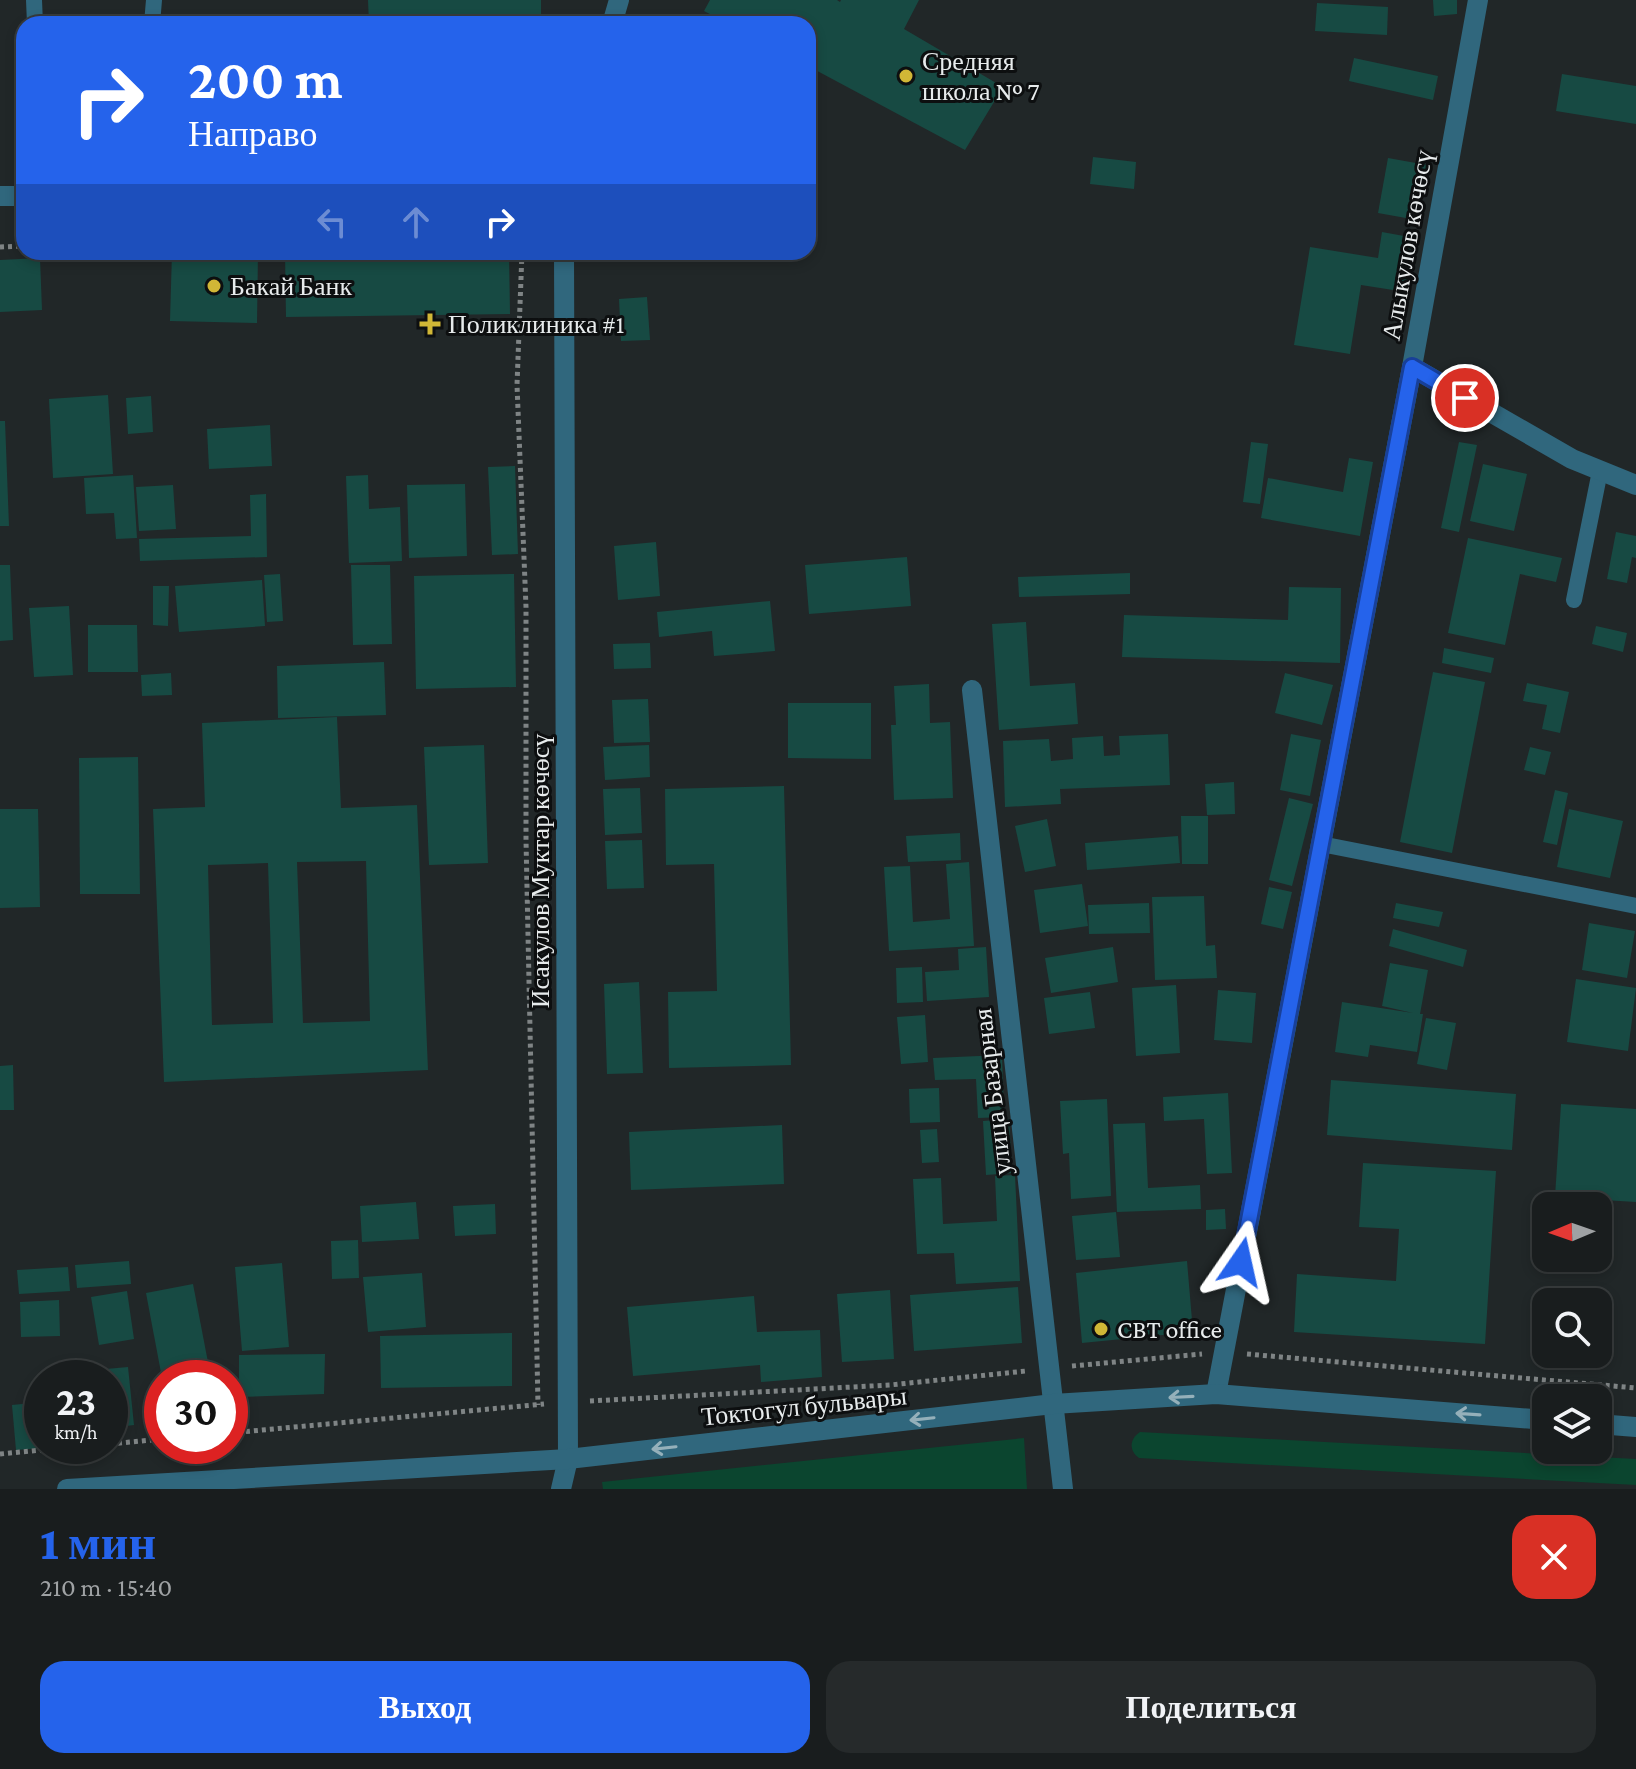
<!DOCTYPE html>
<html lang="ru">
<head>
<meta charset="utf-8">
<style>
	:root { --surface:#191d1e; --page:#262a2b; --text:#f1f3f6; --muted:#9fa2a4; --line:#373b3c; --accent:#2563eb }
	body { margin:0; font-family:"Crimson Pro",serif; background:var(--page); color:var(--text); height:100vh; display:flex; flex-direction:column; font-size:30px; white-space:nowrap }
	* { box-sizing:border-box; margin:0 }
	p { font-size:26px; color:var(--muted) }
	.icon { flex:none; width:44px; height:44px; fill:none; stroke:currentColor; stroke-width:2; stroke-linecap:round; stroke-linejoin:round }
	.map { position:relative; height:1489px; overflow:hidden }
	.drawer { display:flex; flex-direction:column; background:var(--surface); flex:1 }
	.drawer>* { flex:none }
	.hud { position:absolute; left:16px; top:16px; width:800px; height:244px; border-radius:24px; box-shadow:0 4px 12px #0003,0 0 0 2px var(--line); background:#2563eb; color:#fff; overflow:hidden }
	.needle { width:52px; rotate:268deg }
	.fabs { position:absolute; left:1532px; top:1192px; display:grid; gap:16px }
	.fabs a { display:grid; place-items:center; width:80px; height:80px; border-radius:16px; background:var(--surface); box-shadow:0 4px 12px #0003,0 0 0 2px var(--line); font-size:40px }
	.speed { position:absolute; left:24px; top:1360px; display:flex; gap:16px; font-size:40px; font-weight:700; text-align:center }
	.speed>* { display:grid; place-content:center; width:104px; height:104px; border-radius:50%; background:var(--surface); box-shadow:0 4px 12px #0003,0 0 0 2px var(--line); line-height:1 }
	.speed small { font-size:20px; font-weight:400 }
	.speed .limit { border:12px solid #d22; background:#fff; color:#111 }
	.pin { position:absolute; display:grid; place-items:center; width:68px; height:68px; color:#fff; margin:-34px; border:4px solid #fff; border-radius:50%; box-shadow:0 2px 8px #0007 }
	.me { position:absolute; width:88px; margin:-44px; rotate:11deg; stroke-linejoin:round; filter:drop-shadow(0 0 6px #0008) }
	.turn { display:flex; align-items:center; gap:28px; height:168px; padding:0 40px; font-size:36px }
	.turn .icon { width:104px; height:104px; stroke-width:2.5 }
	.turn b { display:block; font-size:56px; line-height:68px }
	.lanes { display:flex; align-items:center; height:76px; padding:0 40px; background:#0003; justify-content:center; gap:40px; direction:ltr }
	.lanes .off { opacity:.35 }
	.round { display:grid; place-items:center; flex:none; width:84px; height:84px; border-radius:24px; background:var(--page) }
	.headline { display:flex; align-items:center; justify-content:space-between; height:136px; padding:0 40px }
	h1 { font-size:48px; font-weight:800; line-height:60px; color:var(--accent) }
	.action { display:flex; gap:16px; margin-top:auto; padding:16px 40px }
	.action a { flex:1; height:92px; border-radius:24px; background:var(--accent); color:#fff; font-size:32px; font-weight:800; line-height:92px; text-align:center }
	.action a+a { background:var(--page); color:var(--text) }
	.map>svg:first-child { display:block }
	.green { fill:#0b452f }
	.building { fill:#174a43; fill-rule:evenodd }
	.lines { fill:none; stroke-linecap:round; stroke-linejoin:round }
	.path { stroke:#7f8485; stroke-width:5; stroke-dasharray:4 4; stroke-linecap:butt }
	.service { stroke:#30677d; stroke-width:16 }
	.minor { stroke:#30677d; stroke-width:20 }
	.tertiary { stroke:#30677d; stroke-width:20 }
	.oneway { stroke:#95b0ba }
	.route-casing { stroke:#184099; stroke-width:20 }
	.route { stroke:#2563eb; stroke-width:14 }
	.poi-dot { fill:#d1b736; stroke:#0d0f10; stroke-width:3 }
	.labels { text-anchor:middle; stroke-width:6; stroke-linejoin:round; paint-order:stroke }
	.poi-label { font-size:26px; fill:#e7ebec; stroke:#0d0f10; text-anchor:start }
	.street-label { font-size:26px; fill:#e7ebec; stroke:#0d0f10 }
</style>
</head>
<body>
<div class="map">
<svg width="1636" height="1489" viewBox="0 0 1636 1489">
	<rect width="100%" height="100%" fill="#212728"/>
	<!-- green -->
	<g class="green">
		<path d="M1140,1432L1636,1459V1485L1139,1458C1129,1451 1129,1439 1140,1432Z"/>
		<polygon points="1024,1438 1027,1489 603,1489 602,1482"/>
	</g>
	<!-- building -->
	<g class="building">
		<polygon points="368,0 541,0 541,24 369,24"/>
		<polygon points="710,0 837,0 840,2 841,0 919,0 904,29 1003,87 965,150 808,66 808,24 729,24 704,11"/>
		<polygon points="1433,0 1457,0 1457,14 1434,16"/>
		<polygon points="1317,3 1388,7 1387,35 1315,31"/>
		<polygon points="1354,58 1438,76 1433,100 1349,81"/>
		<polygon points="1562,74 1636,86 1636,124 1556,111"/>
		<polygon points="1093,157 1136,162 1134,189 1090,184"/>
		<polygon points="1388,158 1427,165 1417,220 1378,213"/>
		<polygon points="1382,232 1415,238 1406,292 1361,285 1350,354 1294,345 1310,247 1378,258"/>
		<polygon points="172,252 258,252 257,323 170,321"/>
		<polygon points="285,252 509,252 510,314 286,317"/>
		<polygon points="40,258 42,310 0,312 0,260"/>
		<polygon points="647,297 650,340 621,341 619,299"/>
		<polygon points="108,395 113,474 53,478 49,399"/>
		<polygon points="151,396 153,432 128,434 126,398"/>
		<polygon points="0,421 5,421 9,526 0,526"/>
		<polygon points="270,425 272,466 209,469 207,429"/>
		<polygon points="1251,442 1268,444 1260,504 1243,502"/>
		<polygon points="1459,442 1477,445 1459,532 1441,528"/>
		<polygon points="1349,458 1373,462 1360,536 1261,518 1268,478 1343,492"/>
		<polygon points="1483,464 1527,474 1514,531 1470,521"/>
		<polygon points="515,466 518,554 492,555 488,467"/>
		<polygon points="133,475 137,538 116,539 114,513 86,514 84,478"/>
		<polygon points="368,475 369,509 400,507 402,561 349,563 346,476"/>
		<polygon points="465,484 467,556 409,558 407,485"/>
		<polygon points="173,485 176,529 139,531 136,487"/>
		<polygon points="266,494 267,557 140,561 139,539 251,536 250,495"/>
		<polygon points="1616,532 1636,536 1636,558 1632,557 1627,583 1607,579"/>
		<polygon points="1468,538 1562,558 1556,582 1520,574 1505,645 1448,633"/>
		<polygon points="656,542 660,596 618,600 614,546"/>
		<polygon points="907,557 911,606 809,614 805,565"/>
		<polygon points="0,565 10,565 13,640 0,641"/>
		<polygon points="351,565 390,565 392,644 353,645"/>
		<polygon points="1130,573 1130,594 1019,597 1018,577"/>
		<polygon points="280,574 283,621 267,622 264,575"/>
		<polygon points="514,574 516,687 416,689 414,576"/>
		<polygon points="262,580 265,626 179,632 175,586"/>
		<polygon points="153,586 169,586 168,626 153,625"/>
		<polygon points="1289,587 1341,588 1340,663 1122,657 1124,615 1288,620"/>
		<polygon points="770,601 775,651 714,656 712,631 659,637 657,612"/>
		<polygon points="69,606 73,675 34,677 29,608"/>
		<polygon points="1026,622 1030,686 1075,683 1078,724 999,730 992,624"/>
		<polygon points="88,625 137,625 138,672 88,672"/>
		<polygon points="1596,626 1627,633 1623,652 1592,644"/>
		<polygon points="650,643 651,668 614,669 613,644"/>
		<polygon points="1444,648 1494,658 1491,673 1442,663"/>
		<polygon points="384,662 386,715 278,718 277,666"/>
		<polygon points="1433,672 1485,682 1452,853 1400,842"/>
		<polygon points="171,673 172,695 142,696 141,675"/>
		<polygon points="1285,673 1333,685 1322,725 1275,713"/>
		<polygon points="1527,683 1569,692 1560,733 1542,729 1547,705 1523,701"/>
		<polygon points="929,684 930,723 950,722 953,798 894,800 891,725 896,725 894,686"/>
		<polygon points="648,699 650,742 614,743 612,700"/>
		<polygon points="788,703 871,703 871,759 788,758"/>
		<path d="M337,717L341,808L417,805L428,1070L164,1082L153,809L205,807L202,723ZM366,861L370,1021L303,1023L297,862ZM268,863L273,1023L212,1025L208,865Z"/>
		<polygon points="1168,734 1170,785 1060,789 1061,804 1005,807 1003,741 1049,739 1051,761 1073,759 1072,738 1103,736 1104,756 1120,755 1119,736"/>
		<polygon points="1291,734 1321,740 1310,796 1280,790"/>
		<polygon points="484,745 488,863 429,865 424,747"/>
		<polygon points="649,745 650,777 605,780 603,747"/>
		<polygon points="1530,747 1551,752 1545,775 1524,770"/>
		<polygon points="138,757 140,894 80,894 79,758"/>
		<polygon points="1234,782 1235,814 1207,815 1205,784"/>
		<polygon points="784,786 791,1065 669,1068 668,992 717,991 714,864 666,865 665,789"/>
		<polygon points="640,788 642,833 605,835 603,789"/>
		<polygon points="1555,790 1568,793 1557,845 1543,842"/>
		<polygon points="1289,798 1313,804 1292,886 1269,880"/>
		<polygon points="0,809 38,809 40,907 0,908"/>
		<polygon points="1569,809 1623,821 1610,878 1557,867"/>
		<polygon points="1181,816 1208,816 1208,864 1182,864"/>
		<polygon points="1047,819 1056,866 1025,872 1015,826"/>
		<polygon points="960,833 961,860 908,862 906,836"/>
		<polygon points="1178,836 1180,863 1087,870 1085,843"/>
		<polygon points="642,840 644,888 607,889 605,841"/>
		<polygon points="969,862 974,946 889,951 884,867 910,866 913,922 950,919 946,864"/>
		<polygon points="1082,884 1088,926 1040,933 1034,890"/>
		<polygon points="1269,887 1292,892 1283,929 1261,924"/>
		<polygon points="1204,896 1206,946 1215,945 1217,978 1155,980 1152,897"/>
		<polygon points="1149,903 1150,933 1089,934 1088,905"/>
		<polygon points="1396,903 1443,912 1439,927 1393,918"/>
		<polygon points="1589,923 1635,931 1627,978 1582,970"/>
		<polygon points="1393,929 1467,950 1463,967 1389,946"/>
		<polygon points="986,947 989,997 927,1001 925,972 959,970 958,949"/>
		<polygon points="1113,947 1118,982 1051,993 1045,958"/>
		<polygon points="1390,963 1428,970 1420,1014 1423,1014 1417,1052 1370,1045 1368,1057 1335,1052 1342,1002 1413,1013 1382,1006"/>
		<polygon points="922,967 923,1002 897,1003 896,968"/>
		<polygon points="1576,979 1636,988 1628,1051 1567,1042"/>
		<polygon points="639,982 643,1073 607,1074 604,984"/>
		<polygon points="1176,985 1180,1053 1136,1056 1132,988"/>
		<polygon points="1218,990 1256,993 1252,1043 1214,1040"/>
		<polygon points="1090,992 1095,1028 1049,1034 1044,998"/>
		<polygon points="925,1015 928,1062 901,1064 897,1017"/>
		<polygon points="1426,1018 1456,1023 1447,1070 1417,1064"/>
		<polygon points="1002,1055 1004,1117 978,1118 976,1079 935,1080 933,1058"/>
		<polygon points="13,1065 14,1110 0,1110 0,1066"/>
		<polygon points="1331,1080 1516,1094 1512,1150 1327,1135"/>
		<polygon points="939,1088 940,1122 910,1123 909,1089"/>
		<polygon points="1228,1093 1232,1173 1207,1174 1204,1119 1164,1121 1163,1097"/>
		<polygon points="1107,1099 1111,1196 1071,1199 1069,1153 1063,1154 1060,1101"/>
		<polygon points="1561,1104 1636,1109 1636,1202 1555,1197"/>
		<polygon points="1009,1119 1012,1173 986,1175 983,1121"/>
		<polygon points="1145,1123 1148,1188 1200,1185 1201,1209 1117,1212 1113,1124"/>
		<polygon points="782,1125 784,1184 631,1190 629,1132"/>
		<polygon points="937,1129 939,1162 922,1163 920,1130"/>
		<polygon points="1363,1163 1496,1171 1485,1344 1294,1332 1297,1274 1396,1281 1399,1229 1359,1227"/>
		<polygon points="1015,1175 1020,1281 956,1284 954,1253 917,1254 913,1179 941,1178 943,1224 997,1221 995,1176"/>
		<polygon points="416,1202 419,1239 362,1242 360,1206"/>
		<polygon points="495,1204 496,1234 455,1236 453,1206"/>
		<polygon points="1225,1209 1226,1229 1206,1230 1206,1210"/>
		<polygon points="1116,1212 1120,1257 1076,1260 1072,1216"/>
		<polygon points="358,1240 359,1278 332,1279 331,1241"/>
		<polygon points="129,1261 131,1284 77,1288 75,1265"/>
		<polygon points="1187,1261 1193,1332 1082,1343 1076,1273"/>
		<polygon points="282,1263 289,1347 242,1351 235,1267"/>
		<polygon points="68,1267 70,1291 19,1294 17,1270"/>
		<polygon points="422,1273 426,1327 368,1332 363,1277"/>
		<polygon points="193,1284 211,1378 162,1378 146,1293"/>
		<polygon points="1018,1287 1022,1343 914,1351 910,1295"/>
		<polygon points="890,1290 894,1359 842,1362 837,1294"/>
		<polygon points="127,1291 134,1339 99,1345 91,1297"/>
		<polygon points="754,1296 757,1332 820,1330 822,1377 761,1382 760,1365 633,1376 627,1307"/>
		<polygon points="59,1300 60,1336 21,1337 20,1302"/>
		<polygon points="512,1333 512,1386 381,1388 380,1336"/>
		<polygon points="325,1354 324,1394 239,1397 239,1355"/>
		<polygon points="128,1367 134,1425 110,1428 110,1378 96,1378 95,1370"/>
		<polygon points="42,1402 42,1448 16,1450 12,1405"/>
	</g>
	<g class="lines">
		<!-- path -->
		<g class="path">
			<polyline points="0,247 24,246"/>
			<polyline points="522,252 517,385 526,607 526,840 538,1405"/>
			<polyline points="1247,1354 1636,1388"/>
			<polyline points="1072,1366 1202,1354"/>
			<polyline points="590,1401 890,1385 1026,1371"/>
			<polyline points="230,1433 544,1404"/>
			<polyline points="110,1444 162,1439"/>
			<polyline points="0,1454 84,1446"/>
		</g>
		<!-- service -->
		<g class="service">
			<polyline points="34,0 35,24"/>
			<polyline points="152,24 154,0"/>
			<polyline points="1574,600 1600,471"/>
			<polyline points="1321,844 1636,906"/>
		</g>
		<!-- minor -->
		<g class="minor">
			<polyline points="612,24 619,0"/>
			<polyline points="0,196 24,196"/>
			<polyline points="1412,367 1572,459 1636,485"/>
			<polyline points="972,690 1063,1489"/>
			<polyline points="1216,1394 1412,367 1478,0"/>
			<polyline points="561,1489 568,1459 564,252"/>
		</g>
		<!-- tertiary -->
		<g class="tertiary">
			<polyline points="1598,1424 1636,1427"/>
			<polyline points="67,1489 568,1459 1053,1404 1216,1394 1546,1420"/>
		</g>
	</g>
	<!-- one-way arrows -->
	<defs><path id="oneway-shaft" d="M-6 0H5M1.5-3L5.5 0L1.5 3" fill="none" stroke-width="1.6" stroke-linecap="round" stroke-linejoin="round" transform="scale(2)"/></defs>
	<g class="oneway">
		<use href="#oneway-shaft" transform="translate(1181 1397) rotate(177)"/>
		<use href="#oneway-shaft" transform="translate(1468 1414) rotate(-176)"/>
		<use href="#oneway-shaft" transform="translate(922 1419) rotate(174)"/>
		<use href="#oneway-shaft" transform="translate(664 1448) rotate(174)"/>
	</g>
	<g class="lines">
		<defs>
			<polyline id="route" points="1241,1262 1412,367 1465,398"/>
		</defs>
		<!-- route casing -->
		<use href="#route" class="route-casing"/>
		<!-- route -->
		<use href="#route" class="route"/>
	</g>
	<!-- markers -->
	<g class="poi-dot">
		<circle cx="906" cy="76" r="8"/>
		<circle cx="214" cy="286" r="8"/>
		<path d="M426 312h8v8h8v8h-8v8h-8v-8h-8v-8h8z"/>
		<circle cx="1101" cy="1329" r="8"/>
	</g>
	<g class="labels">
		<!-- poi labels -->
		<g class="poi-label">
			<text x="922" y="70">Средняя<tspan x="922" dy="30">школа № 7</tspan></text>
			<text x="230" y="295">Бакай Банк</text>
			<text x="448" y="333">Поликлиника #1</text>
			<text x="1117" y="1338">CBT office</text>
		</g>
		<!-- street labels -->
		<g class="street-label">
			<text transform="translate(1407 245) rotate(-80)" y="9">Алыкулов көчөсү</text>
			<text transform="translate(540 871) rotate(-90)" y="9">Исакулов Муктар көчөсү</text>
			<text transform="translate(992 1092) rotate(-97)" y="9">улица Базарная</text>
			<text transform="translate(804 1406) rotate(-6)" y="9">Токтогул бульвары</text>
		</g>
	</g>
</svg>
<div class="fabs">
<a><svg class="needle" viewBox="-14 -14 28 28"><path d="M0-13l5 13h-10z" fill="#e53935"/><path d="M0 13l5-13h-10z" fill="#9fa2a4"/></svg></a>
<a><svg class="icon" aria-label="search" viewBox="0 0 24 24"><circle cx="10" cy="10" r="6"/><path d="M15 15l6 6"/></svg></a>
<a><svg class="icon" aria-label="layers" viewBox="0 0 24 24"><path d="M12 4l9 5-9 5-9-5zM3 14l9 5 9-5"/></svg></a>
</div>
<div class="speed"><div>23<small>km/h</small></div><div class="limit">30</div></div>
<div class="pin" style="left:1465px;top:398px;background:#d93025"><svg class="icon" aria-label="arrive" viewBox="0 0 24 24"><path d="M6 21V4h12l-3 4 3 4H6"/></svg></div>
<svg class="me" style="left:1241px;top:1262px" viewBox="-20 -20 40 40"><path d="M0-17L14 15 0 8-14 15z" fill="#2563eb" stroke="#fff" stroke-width="4"/></svg>
<div class="hud">
<div class="turn"><svg class="icon" aria-label="right" viewBox="0 0 24 24"><path d="M7 20v-9h11M14 6l5 5-5 5"/></svg><div><b>200 m</b>Направо</div></div>
<div class="lanes"><svg class="icon off" aria-label="left" viewBox="0 0 24 24"><path d="M17 20v-9H6M10 6l-5 5 5 5"/></svg><svg class="icon off" aria-label="ahead" viewBox="0 0 24 24"><path d="M12 20V5M6 11l6-6 6 6"/></svg><svg class="icon" aria-label="right" viewBox="0 0 24 24"><path d="M7 20v-9h11M14 6l5 5-5 5"/></svg></div>
</div>
</div>
<section class="drawer">
<div class="headline"><div><h1>1 мин</h1><p>210 m · 15:40</p></div><a class="round" style="background:#d93025;color:#fff"><svg class="icon" aria-label="close" viewBox="0 0 24 24"><path d="M6 6l12 12M18 6L6 18"/></svg></a></div>
<div class="action"><a>Выход</a><a>Поделиться</a></div>
</section>
</body>
</html>
